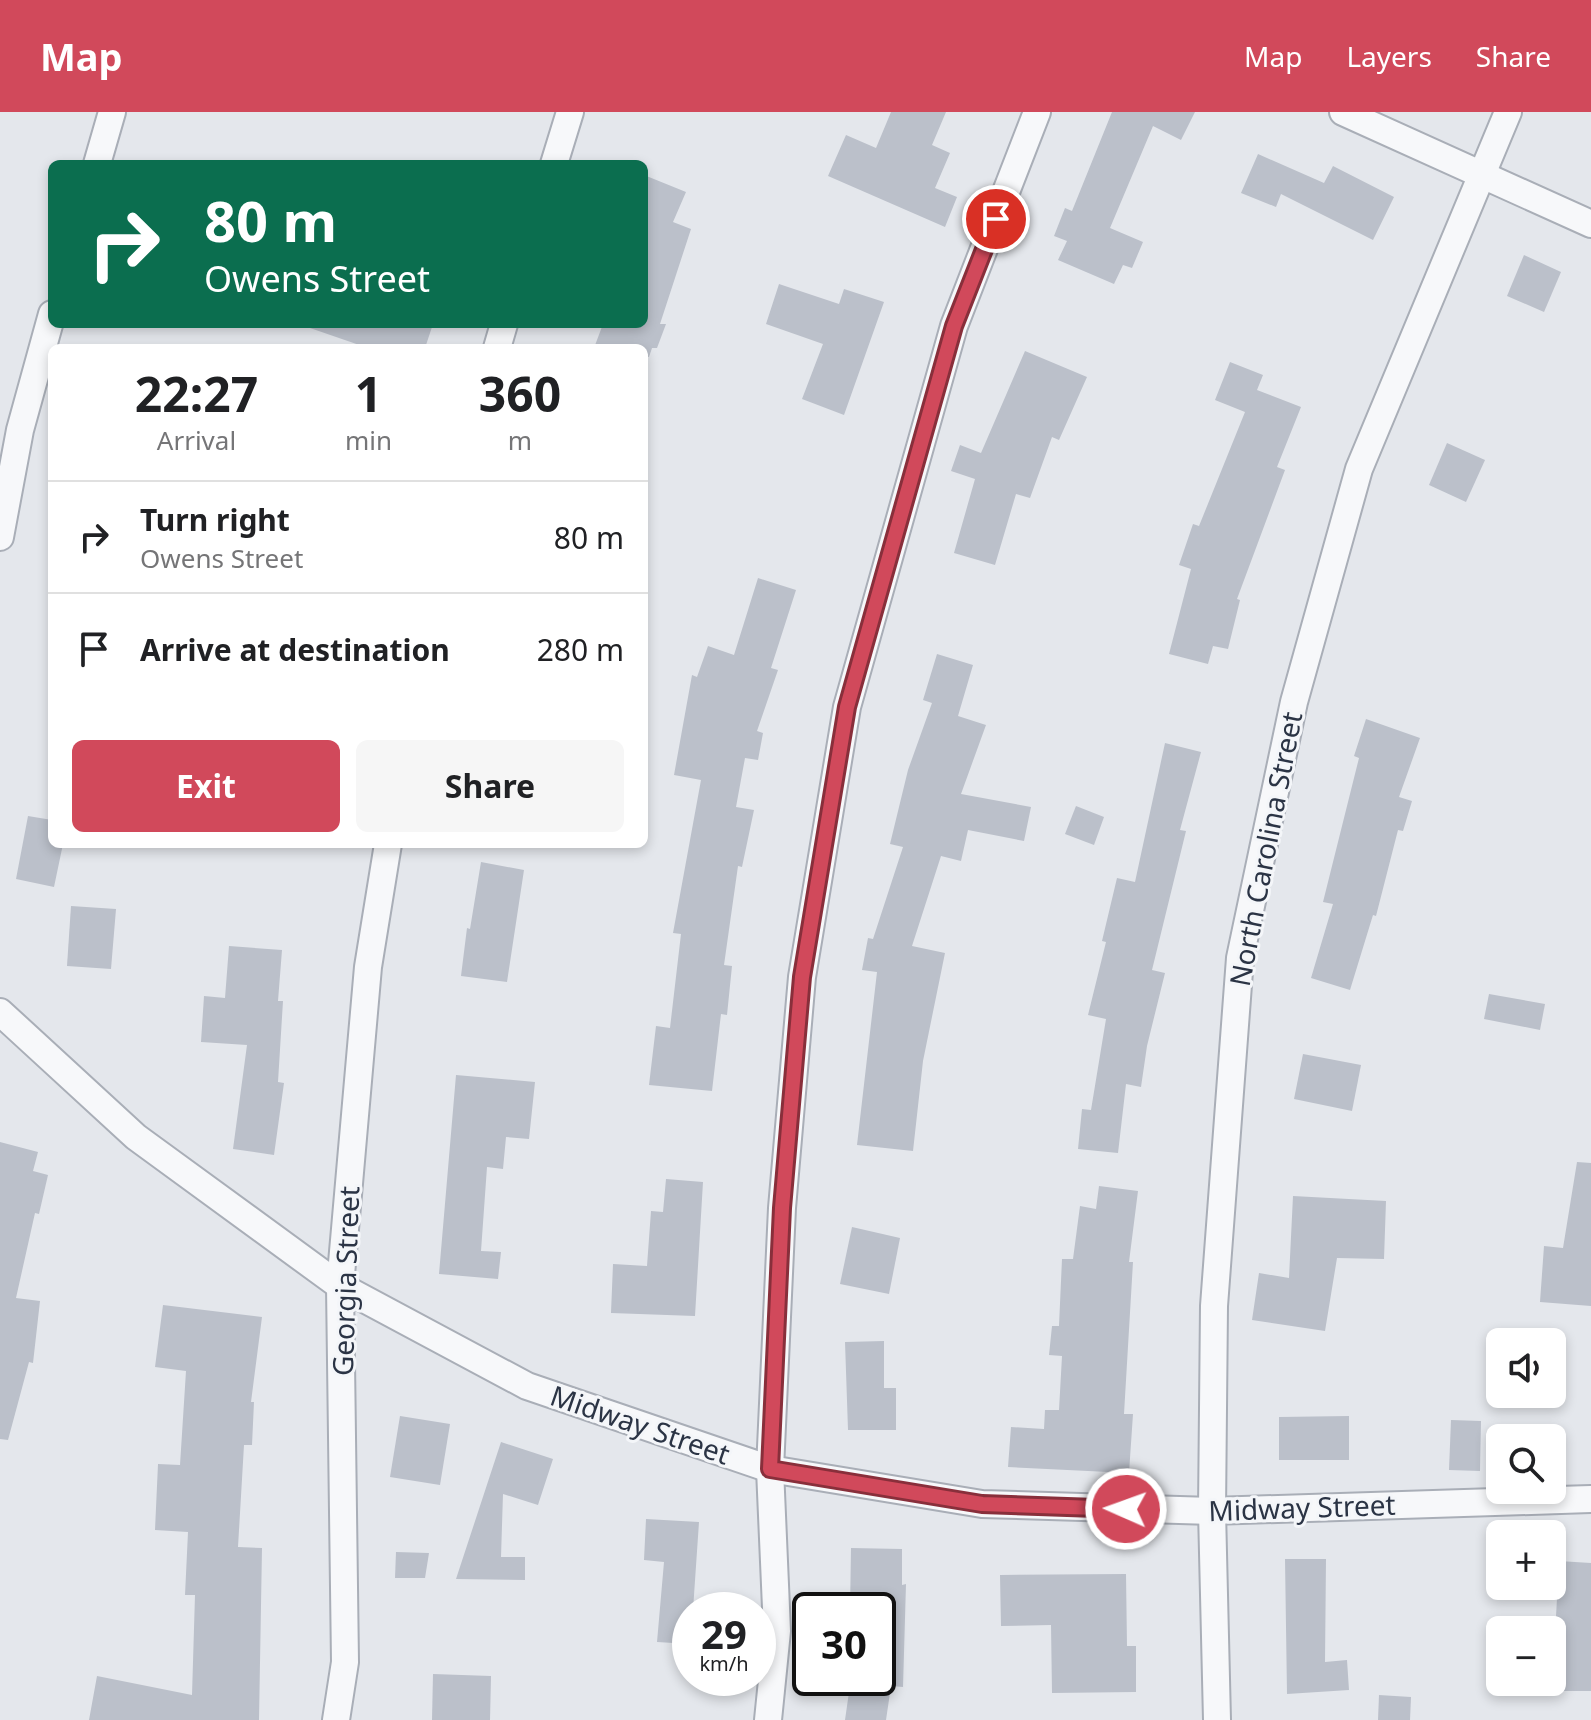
<!DOCTYPE html>
<html lang="en">
<head>
<meta charset="utf-8">
<style>
	:root { --surface:#fff; --page:#f6f6f6; --text:#202124; --muted:#757577; --line:#e0e0e0; --accent:#d1495b }
	body { margin:0; font-family:"Noto Sans",sans-serif; background:var(--page); color:var(--text); height:100vh; display:flex; flex-direction:column; font-size:30px; white-space:nowrap }
	* { box-sizing:border-box; margin:0 }
	p { font-size:26px; color:var(--muted) }
	.icon { flex:none; width:44px; height:44px; fill:none; stroke:currentColor; stroke-width:2; stroke-linecap:round; stroke-linejoin:round }
	.map { position:relative; flex:1; overflow:hidden }
	.sheet { position:absolute; left:48px; top:232px; width:600px; height:504px; display:flex; flex-direction:column; background:var(--surface); border-radius:12px; box-shadow:0 4px 12px #0003 }
	.sheet>* { flex:none }
	.top-card { position:absolute; left:48px; top:48px; width:600px; height:168px; border-radius:12px; box-shadow:0 4px 12px #0003; background:#0b6e4f; color:#fff; overflow:hidden }
	.fabs { position:absolute; left:1486px; top:1216px; display:grid; gap:16px }
	.fabs a { display:grid; place-items:center; width:80px; height:80px; border-radius:12px; background:var(--surface); box-shadow:0 4px 12px #0003; font-size:40px }
	.speed { position:absolute; left:672px; top:1480px; display:flex; gap:16px; font-size:40px; font-weight:700; text-align:center }
	.speed>* { display:grid; place-content:center; width:104px; height:104px; border-radius:50%; background:var(--surface); box-shadow:0 4px 12px #0003; line-height:1 }
	.speed small { font-size:20px; font-weight:400 }
	.speed .limit { border:4px solid #111; border-radius:12px; background:#fff; color:#111 }
	.pin { position:absolute; display:grid; place-items:center; width:68px; height:68px; color:#fff; margin:-34px; border:4px solid #fff; border-radius:50%; box-shadow:0 2px 8px #0007 }
	.me { position:absolute; width:88px; margin:-44px; rotate:272deg; stroke-linejoin:round; filter:drop-shadow(0 0 6px #0008) }
	.turn { display:flex; align-items:center; gap:28px; height:168px; padding:0 24px; font-size:36px }
	.turn .icon { width:104px; height:104px; stroke-width:2.5 }
	.turn b { display:block; font-size:56px; line-height:68px }
	.eta { display:flex; justify-content:space-evenly; align-items:center; height:136px; text-align:center }
	.eta b { font-size:48px; font-weight:700; line-height:56px }
	.cta { display:flex; gap:16px; margin-top:auto; padding:16px 24px }
	.cta a { flex:1; height:92px; border-radius:12px; background:var(--accent); color:#fff; font-size:32px; font-weight:700; line-height:92px; text-align:center }
	.cta a+a { background:var(--page); color:var(--text) }
	ul { padding:0; list-style:none }
	li { display:flex; align-items:center; gap:24px; height:112px; padding:0 24px; border-top:2px solid var(--line) }
	li div { flex:1 }
	li b { display:block; font-size:30px }
	li em { font-style:normal }
	header { display:flex; align-items:center; gap:48px; box-sizing:border-box; height:112px; padding:0 40px; background:var(--accent); color:#fff }
	header strong { font-size:38px }
	nav { display:flex; gap:44px; margin-inline-start:auto; font-size:28px }
	.map>svg:first-child { display:block }
	.building { fill:#bbc0ca }
	.lines { fill:none; stroke-linecap:round; stroke-linejoin:round }
	.street-casing { stroke:#a9aeb7; stroke-width:30 }
	.street { stroke:#f7f8fa; stroke-width:26 }
	.route-casing { stroke:#882f3b; stroke-width:20 }
	.route { stroke:#d1495b; stroke-width:14 }
	.labels { text-anchor:middle; stroke-width:6; stroke-linejoin:round; paint-order:stroke }
	.street-label { font-size:28px; fill:#2b3445; stroke:#f4f6f9 }
</style>
</head>
<body>
<header>
<strong>Map</strong>
<nav><a>Map</a><a>Layers</a><a>Share</a></nav>
</header>
<div class="map">
<svg width="1591" height="1608" viewBox="0 0 1591 1608">
	<rect width="100%" height="100%" fill="#e4e7ec"/>
	<!-- building -->
	<g class="building">
		<polygon points="891,0 946,0 932,33 950,41 935,76 957,85 945,115 828,64 846,23 876,36"/>
		<polygon points="1112,0 1195,0 1181,28 1153,14 1110,116 1143,130 1132,156 1123,153 1114,172 1058,148 1067,129 1054,124 1065,96 1072,99"/>
		<polygon points="1258,42 1324,71 1333,54 1394,85 1373,128 1281,82 1276,95 1241,81"/>
		<polygon points="644,63 686,80 673,110 691,117 660,212 666,212 657,236 652,236 649,245 644,244 644,236 594,236 603,212 644,212"/>
		<polygon points="1524,143 1561,160 1544,200 1507,184"/>
		<polygon points="779,172 839,192 844,177 884,190 844,303 802,287 823,232 766,212"/>
		<polygon points="310,212 433,212 425,236 368,236 310,216"/>
		<polygon points="1025,239 1087,265 1059,328 1052,325 1030,386 1016,382 995,453 954,441 975,367 951,359 960,333 981,341"/>
		<polygon points="1230,250 1263,263 1257,278 1301,295 1277,355 1285,358 1237,487 1240,488 1228,537 1213,534 1208,552 1169,542 1191,457 1179,453 1193,412 1199,414 1245,300 1215,288"/>
		<polygon points="1447,331 1485,348 1466,390 1429,373"/>
		<polygon points="758,466 796,478 771,556 778,558 757,619 763,621 758,648 745,646 736,695 754,698 742,755 738,754 724,853 732,854 727,903 721,902 712,979 649,973 656,914 670,916 681,822 673,821 701,668 674,663 692,563 697,565 708,534 734,543"/>
		<polygon points="937,542 973,553 958,604 986,613 961,682 1031,695 1024,729 968,718 961,749 941,744 912,834 945,841 923,949 913,1039 857,1033 877,860 862,858 868,826 873,827 903,735 890,732 908,658 932,591 923,588"/>
		<polygon points="1366,607 1420,626 1399,685 1412,689 1403,719 1398,718 1376,804 1373,803 1350,878 1311,866 1333,792 1323,790 1359,646 1354,644"/>
		<polygon points="1165,631 1201,640 1180,718 1186,719 1152,858 1165,861 1147,934 1141,975 1126,972 1118,1041 1078,1037 1082,997 1091,998 1106,907 1088,903 1106,830 1102,829 1117,766 1135,770"/>
		<polygon points="1076,694 1104,705 1094,733 1065,722"/>
		<polygon points="28,704 52,708 52,732 63,732 54,775 16,767"/>
		<polygon points="481,750 524,758 507,870 461,864 467,816 470,817"/>
		<polygon points="71,794 116,797 111,857 67,854"/>
		<polygon points="229,834 282,838 278,889 283,889 278,970 284,971 274,1043 233,1037 247,933 201,930 204,884 225,886"/>
		<polygon points="1489,882 1545,892 1540,918 1484,907"/>
		<polygon points="1303,942 1361,953 1352,999 1294,987"/>
		<polygon points="456,963 535,970 529,1027 506,1025 503,1057 487,1055 481,1139 501,1140 498,1167 439,1162"/>
		<polygon points="0,1030 38,1040 33,1059 48,1063 39,1102 35,1101 16,1186 40,1189 33,1251 29,1250 8,1328 0,1327"/>
		<polygon points="1577,1050 1591,1051 1591,1194 1540,1190 1544,1134 1563,1136"/>
		<polygon points="666,1067 703,1070 695,1204 611,1201 613,1152 647,1154 651,1099 663,1100"/>
		<polygon points="1099,1074 1138,1079 1129,1150 1133,1150 1124,1302 1133,1302 1129,1361 1008,1355 1011,1315 1044,1317 1045,1298 1059,1298 1062,1244 1049,1243 1052,1214 1059,1214 1062,1147 1073,1147 1080,1094 1096,1097"/>
		<polygon points="1293,1084 1386,1089 1384,1147 1337,1146 1325,1219 1252,1208 1259,1161 1289,1166"/>
		<polygon points="852,1115 900,1126 889,1182 840,1172"/>
		<polygon points="163,1193 262,1205 251,1290 254,1290 252,1333 244,1333 238,1435 262,1436 259,1608 89,1608 97,1564 192,1583 195,1483 185,1483 188,1420 155,1418 158,1352 180,1353 186,1259 155,1255"/>
		<polygon points="884,1229 884,1276 896,1276 896,1318 848,1318 845,1230"/>
		<polygon points="400,1304 450,1312 440,1373 390,1365"/>
		<polygon points="1349,1304 1349,1348 1279,1348 1279,1305"/>
		<polygon points="1451,1308 1481,1309 1480,1359 1449,1358"/>
		<polygon points="501,1330 553,1347 538,1393 503,1382 501,1445 525,1445 525,1468 456,1467"/>
		<polygon points="646,1407 699,1410 693,1498 690,1498 690,1532 657,1530 664,1450 644,1448"/>
		<polygon points="851,1436 902,1437 902,1473 906,1472 903,1575 891,1574 886,1608 845,1608 851,1566 878,1566 878,1498 850,1498"/>
		<polygon points="396,1440 429,1441 425,1466 395,1466"/>
		<polygon points="1285,1447 1326,1447 1325,1550 1347,1548 1349,1578 1287,1582"/>
		<polygon points="1559,1449 1591,1451 1591,1579 1552,1579 1552,1523 1555,1523"/>
		<polygon points="1126,1462 1127,1534 1136,1534 1136,1580 1052,1581 1051,1513 1001,1514 1000,1463"/>
		<polygon points="433,1562 491,1564 490,1608 432,1608"/>
		<polygon points="1379,1583 1411,1585 1410,1608 1378,1608"/>
	</g>
	<g class="lines">
		<defs>
			<g id="street">
				<polyline points="1343,0 1591,112"/>
				<polyline points="97,52 112,0"/>
				<polyline points="554,52 570,0"/>
				<polyline points="497,236 504,212"/>
				<polyline points="0,425 20,318 52,202"/>
				<polyline points="0,900 136,1025 340,1174 527,1274 770,1357 982,1392 1212,1399 1591,1387"/>
				<polyline points="336,1608 345,1550 340,1174 368,855 388,732"/>
				<polyline points="768,1608 777,1519 770,1357 782,1096 802,865 847,595 954,214 1037,0"/>
				<polyline points="1217,1608 1212,1399 1214,1194 1240,846 1294,590 1359,357 1508,0"/>
			</g>
		</defs>
		<!-- street casing -->
		<use href="#street" class="street-casing"/>
		<!-- street -->
		<use href="#street" class="street"/>
	</g>
	<g class="lines">
		<defs>
			<polyline id="route" points="996,107 954,214 847,595 802,865 782,1096 770,1357 982,1392 1126,1397"/>
		</defs>
		<!-- route casing -->
		<use href="#route" class="route-casing"/>
		<!-- route -->
		<use href="#route" class="route"/>
	</g>
	<g class="labels">
		<!-- street labels -->
		<g class="street-label">
			<text transform="translate(1266 737) rotate(-79)" y="10">North Carolina Street</text>
			<text transform="translate(346 1169) rotate(-88)" y="10">Georgia Street</text>
			<text transform="translate(640 1313) rotate(19)" y="10">Midway Street</text>
			<text transform="translate(1302 1396) rotate(-2)" y="10">Midway Street</text>
		</g>
	</g>
</svg>
<div class="fabs">
<a><svg class="icon" aria-label="sound" viewBox="0 0 24 24"><path d="M4 9h4l5-4v14l-5-4H4zM17 9q2 3 0 6"/></svg></a>
<a><svg class="icon" aria-label="search" viewBox="0 0 24 24"><circle cx="10" cy="10" r="6"/><path d="M15 15l6 6"/></svg></a>
<a>+</a>
<a>−</a>
</div>
<div class="speed"><div>29<small>km/h</small></div><div class="limit">30</div></div>
<div class="pin" style="left:996px;top:107px;background:#d93025"><svg class="icon" aria-label="arrive" viewBox="0 0 24 24"><path d="M6 21V4h12l-3 4 3 4H6"/></svg></div>
<svg class="me" style="left:1126px;top:1397px" viewBox="-20 -20 40 40"><circle r="17" fill="#d1495b" stroke="#fff" stroke-width="3"/><path d="M0-11L8 9 0 5-8 9z" fill="#fff"/></svg>
<div class="top-card">
<div class="turn"><svg class="icon" aria-label="right" viewBox="0 0 24 24"><path d="M7 20v-9h11M14 6l5 5-5 5"/></svg><div><b>80 m</b>Owens Street</div></div>
</div>
<section class="sheet">
<div class="eta">
<div><b>22:27</b><p>Arrival</p></div>
<div><b>1</b><p>min</p></div>
<div><b>360</b><p>m</p></div>
</div>
<ul>
<li><svg class="icon" aria-label="right" viewBox="0 0 24 24"><path d="M7 20v-9h11M14 6l5 5-5 5"/></svg><div><b>Turn right</b><p>Owens Street</p></div><em>80 m</em></li>
<li><svg class="icon" aria-label="arrive" viewBox="0 0 24 24"><path d="M6 21V4h12l-3 4 3 4H6"/></svg><div><b>Arrive at destination</b></div><em>280 m</em></li>
</ul>
<div class="cta"><a>Exit</a><a>Share</a></div>
</section>
</div>
</body>
</html>
